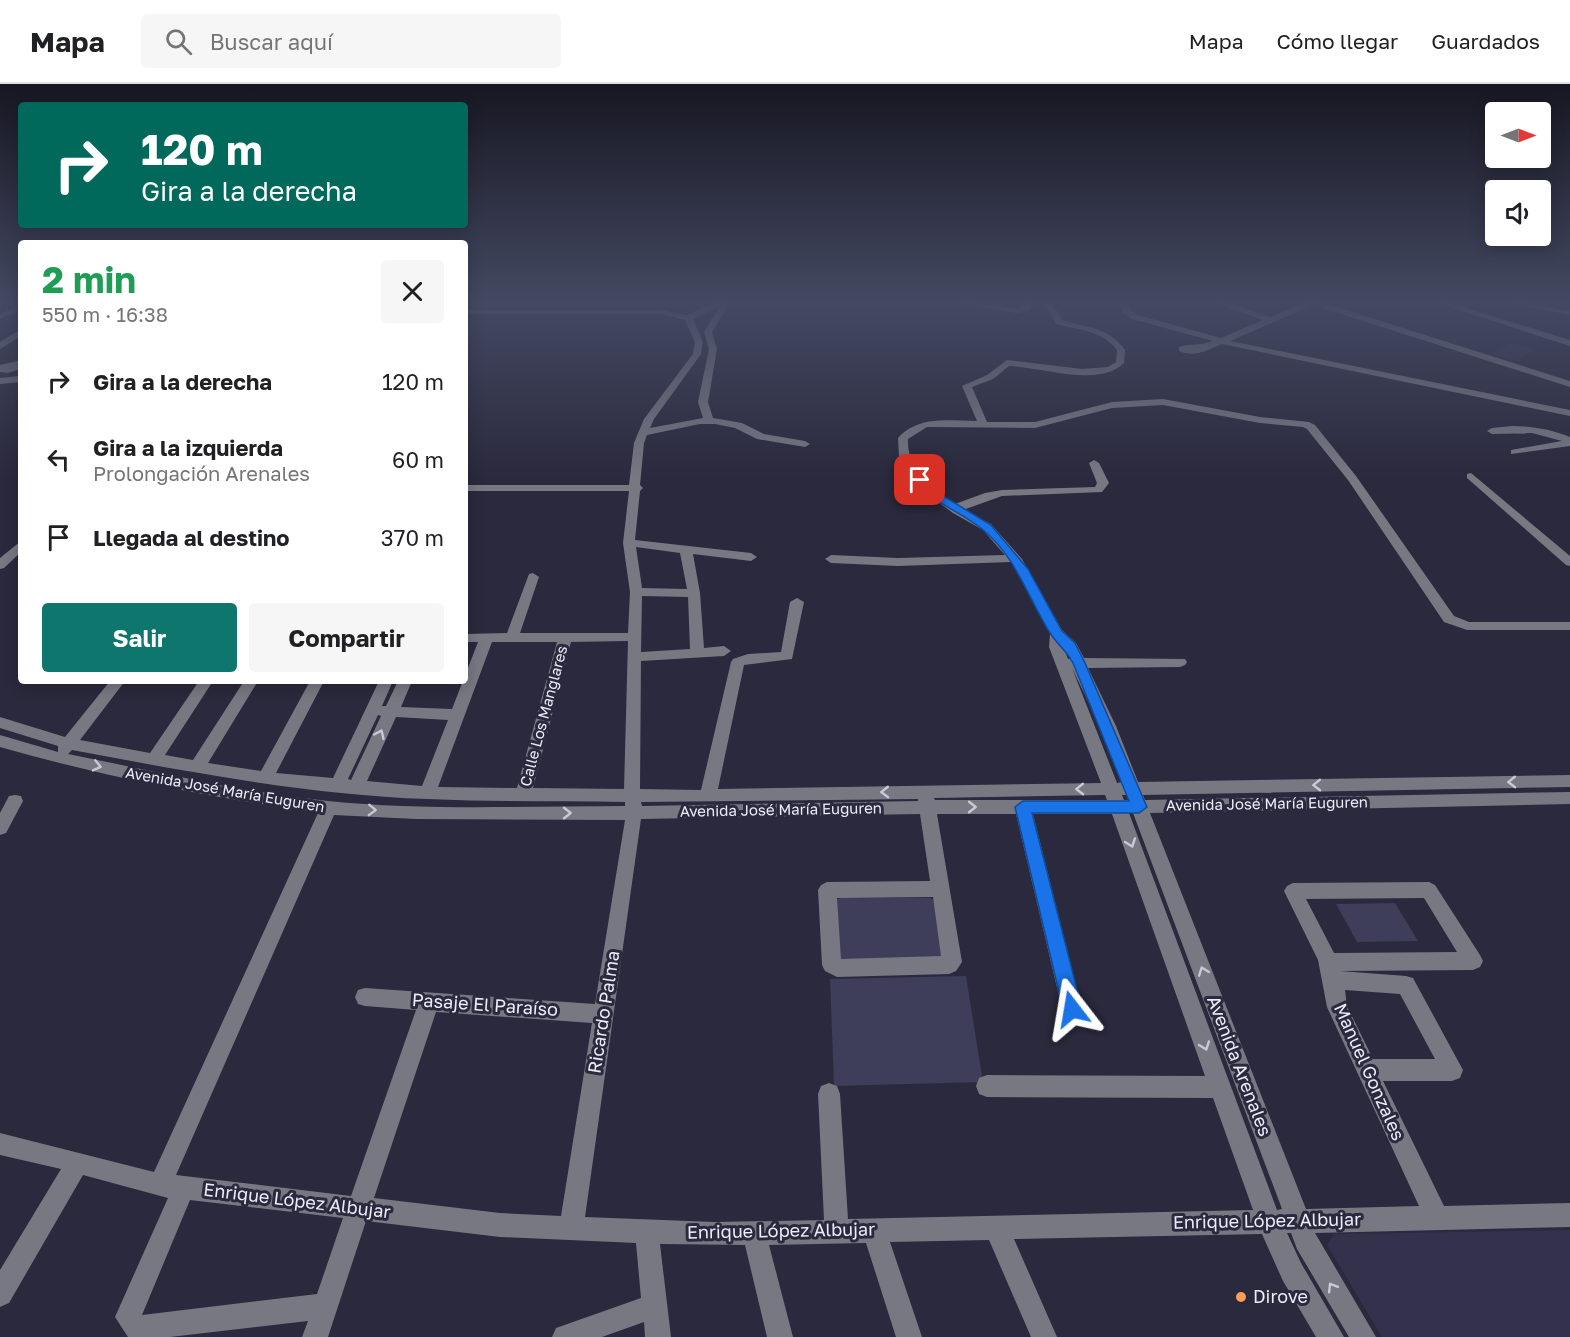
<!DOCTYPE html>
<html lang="es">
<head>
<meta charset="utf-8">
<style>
	:root { --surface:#fff; --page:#f6f6f6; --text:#202124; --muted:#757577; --line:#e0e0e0; --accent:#0f766e }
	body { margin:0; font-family:"Golos Text",sans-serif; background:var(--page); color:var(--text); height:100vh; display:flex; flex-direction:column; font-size:22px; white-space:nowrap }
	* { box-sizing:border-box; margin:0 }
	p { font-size:20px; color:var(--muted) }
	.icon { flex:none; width:33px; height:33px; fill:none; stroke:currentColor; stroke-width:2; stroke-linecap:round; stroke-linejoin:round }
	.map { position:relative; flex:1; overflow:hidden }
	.panel { position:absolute; left:18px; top:156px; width:450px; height:444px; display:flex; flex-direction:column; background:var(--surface); border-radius:6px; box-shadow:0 3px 15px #0003 }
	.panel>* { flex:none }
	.guide { position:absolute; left:18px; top:18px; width:450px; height:126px; border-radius:6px; box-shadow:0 3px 15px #0003; background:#00695c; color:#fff; overflow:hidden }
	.needle { width:39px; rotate:90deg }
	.tools { position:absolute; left:1485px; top:18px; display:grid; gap:12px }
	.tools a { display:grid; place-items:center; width:66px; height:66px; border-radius:6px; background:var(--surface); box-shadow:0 3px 15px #0003; font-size:30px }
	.pin { position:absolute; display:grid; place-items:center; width:51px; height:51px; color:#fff; margin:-26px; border-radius:12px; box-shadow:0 3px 9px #0006 }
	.me { position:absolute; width:66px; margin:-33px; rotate:346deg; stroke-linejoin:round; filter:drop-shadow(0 0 4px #0008) }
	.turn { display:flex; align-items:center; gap:21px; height:126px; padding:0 24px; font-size:27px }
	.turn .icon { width:78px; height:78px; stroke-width:2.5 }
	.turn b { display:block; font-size:42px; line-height:51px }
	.round { display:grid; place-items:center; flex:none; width:63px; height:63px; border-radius:6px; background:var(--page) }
	.overview { display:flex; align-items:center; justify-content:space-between; height:102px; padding:0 24px }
	h1 { font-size:36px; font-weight:700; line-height:45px; color:#1e9e55 }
	.primary-button { display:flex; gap:12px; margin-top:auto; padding:12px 24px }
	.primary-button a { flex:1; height:69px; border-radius:6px; background:var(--accent); color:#fff; font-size:24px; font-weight:700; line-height:69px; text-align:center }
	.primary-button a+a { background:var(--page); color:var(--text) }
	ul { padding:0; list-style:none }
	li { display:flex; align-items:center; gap:18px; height:78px; padding:0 24px }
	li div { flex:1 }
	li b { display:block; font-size:22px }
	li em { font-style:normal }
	header { display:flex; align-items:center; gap:36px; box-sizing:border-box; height:84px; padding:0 30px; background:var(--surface); border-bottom:2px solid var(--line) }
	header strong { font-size:28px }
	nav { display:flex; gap:33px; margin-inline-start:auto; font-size:21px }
	.search { width:420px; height:54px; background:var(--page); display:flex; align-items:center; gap:15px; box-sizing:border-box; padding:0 21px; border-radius:6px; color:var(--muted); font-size:22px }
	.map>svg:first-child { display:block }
	.built { fill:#33314b }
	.green { fill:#3e3d5a }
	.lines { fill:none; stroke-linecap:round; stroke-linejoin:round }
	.minor { fill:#787883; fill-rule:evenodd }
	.oneway { stroke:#c8c8d6 }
	.route { fill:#1a73e8; stroke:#114b97; stroke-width:1.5 }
	.poi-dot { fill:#fd9c56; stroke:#2a293d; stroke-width:2 }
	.labels { text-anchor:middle; stroke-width:6; stroke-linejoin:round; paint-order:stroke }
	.street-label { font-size:15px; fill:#ebebf9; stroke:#2a293d }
	.near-street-label { font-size:18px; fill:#ebebf9; stroke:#2a293d }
	.near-poi-label { font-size:18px; fill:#ebebf9; stroke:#2a293d; text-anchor:start }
</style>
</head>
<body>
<header>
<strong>Mapa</strong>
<div class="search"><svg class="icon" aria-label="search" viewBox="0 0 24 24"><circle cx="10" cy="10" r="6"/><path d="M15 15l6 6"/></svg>Buscar aquí</div>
<nav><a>Mapa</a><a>Cómo llegar</a><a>Guardados</a></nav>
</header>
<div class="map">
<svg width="1570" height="1253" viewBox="0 0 1570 1253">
	<rect width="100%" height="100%" fill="#2a293d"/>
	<!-- built -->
	<g class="built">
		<polygon points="1511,259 1535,266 1517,277 1492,269"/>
		<polygon points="1570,1146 1570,1253 1382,1253 1327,1161 1334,1150"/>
	</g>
	<!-- green -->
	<g class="green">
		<polygon points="840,814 930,814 935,816 943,872 938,874 843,877 838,872 835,816"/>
		<polygon points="1395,819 1418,857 1357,858 1336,820"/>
		<polygon points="966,892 983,998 834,1002 830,895"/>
	</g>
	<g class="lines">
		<!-- minor -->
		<g class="minor">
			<path d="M713,219H730L712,248L717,265L708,318L713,334L742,339L764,350L805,357L810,360L805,363L757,355L735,344L715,340H700L647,351L644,359L640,401L643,404L640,407L635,456L751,469L757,473L751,477L693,470L700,509L704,564L724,562L731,567L724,572L641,577L640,705L701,706L731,578L733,575L748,570L781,568L790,518L797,514L804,518L792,575L744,581L718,705L1101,699L1049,563L1050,549L1011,478L898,482L831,479L825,475L831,471L898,474L1005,471L983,446L953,429L922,406L899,372L898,354C919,331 949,337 977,337L962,302L987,291L1007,276L1082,285L1108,283L1116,278L1117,266C1102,246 1078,246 1056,240L1050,228L1040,219C1053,219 1057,225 1062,236C1087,244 1109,243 1125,266L1124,279C1099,304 1042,283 1009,282L993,295L972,303L987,338H1035L1112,318L1163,315L1260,333L1309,338L1315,341L1356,392L1454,532L1469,538H1570V546H1467L1444,538L1348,396L1307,345L1303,343L1260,339L1163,321L1112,324L1035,344L927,343L908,355C906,384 934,405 955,420L985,409L1002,406L1095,403L1097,399L1089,379L1094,376L1099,379L1109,399L1102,408L1002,412L963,426L991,440L1022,475L1062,546L1076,559L1084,574L1185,575L1187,578L1185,581L1180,583L1088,584L1116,642L1138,698L1570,691V703L1143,711L1145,716L1570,708V720L1150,729L1306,1125L1419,1122L1327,923L1318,876L1284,807L1287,802L1293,799L1429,798L1435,801L1480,871L1483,877L1480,883L1473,886L1340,887L1406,892L1413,894L1463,986L1460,994L1452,997H1383L1444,1122L1570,1119V1143L1315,1149L1376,1253H1349L1297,1165L1291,1149H1287L1301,1179L1344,1253H1316L1283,1197L1262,1150L1014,1155L1057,1253H1031L989,1156L890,1158L922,1253H896L866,1159L769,1161L793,1253H767L745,1161L660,1160L671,1253H645L644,1238L602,1253H552L556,1244L641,1214L636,1159L500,1153L366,1137L328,1253H302L308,1237L170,1253H128L115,1233L168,1114L83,1091L9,1219L0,1223V1186L61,1085L0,1071V1049L154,1088L318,729C212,713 104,693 0,663V651L58,668V662L0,644V633L65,653L110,597H125L80,656L150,669L199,597H213L165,671L193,676L244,597H258L208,679L261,687L310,597H324L276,689L333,694L379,597H393L382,622H386L398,597H412L401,623L452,625L478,558H465V550L507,549L529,490L533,489L539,493L520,549H628L630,508L623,459L629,407H465V401H629L634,359L644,335L693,270L695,258L685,236L661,230H465V226H661L687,231ZM720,222L704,248L709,265L698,318L703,334L650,344L654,335L701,270L703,258L693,235ZM636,463L680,469L687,505L642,504ZM642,512L688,513L690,565L641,568ZM628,557L624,705L533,704L571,558ZM492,558H557L517,704L438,703ZM1063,562L1070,575H1068ZM1072,584L1100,642L1122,698L1117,699ZM378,631L381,632L351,696L348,695ZM396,633L448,636L422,702L367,697ZM72,666C190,688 309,711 428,715C494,718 559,717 625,718V722C527,722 426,727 328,717C241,708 154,687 68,670ZM1105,711L1107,716H935L934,714ZM1122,711H1126L1128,716H1124ZM918,715V717L642,722L641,718ZM1129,729H1133L1282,1125L1277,1126ZM920,730L930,797L827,798L821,801L818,806L822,881L825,887L837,893L949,890L956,887L962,878L937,730H1016L1062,925L1065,932L1072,935L1079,932L1082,925L1033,730H1112L1205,992L987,991L979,994L976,1002L979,1010L987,1013L1213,1014L1253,1126L848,1135L840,1010L837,1002L829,999L821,1002L818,1010L824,1136L715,1138L585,1133L641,735ZM334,731L416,735L625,736L595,920L365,904L358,906L355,913L358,920L365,922L416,926L351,1112L176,1091ZM933,813L941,872L841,875L837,814ZM1424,814L1457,868L1334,869L1306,815ZM1345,906L1400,910L1435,975H1373L1347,922ZM436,928L592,939L561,1132L500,1129L374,1114ZM190,1116L343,1134L317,1210L142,1231Z"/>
			<polygon points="954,219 978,219 1017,225 1025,219 1033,219 1028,227 1017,229"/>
			<path d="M1118,219H1126L1130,226L1138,231L1221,254L1263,236L1216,219H1229L1270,233L1303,219H1324L1570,297V303L1313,221L1230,257L1570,326V332L1222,260C1207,266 1195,274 1179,267V263C1191,259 1201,262 1213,257L1132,235L1124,230Z"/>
			<polygon points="1437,219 1450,219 1570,256 1570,262"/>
			<polygon points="1508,219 1527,219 1570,227 1570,231"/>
			<polygon points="21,221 21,226 0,235 0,230"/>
			<polygon points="21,245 21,252 0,265 0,258"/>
			<polygon points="21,276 21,285 8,289 0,288 0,281"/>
			<polygon points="21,292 21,298 0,300 0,294"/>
			<path d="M1512,342C1532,342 1551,345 1570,353V362L1511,370V366L1562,357L1532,349L1492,350L1487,347L1492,344Z"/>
			<polygon points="1471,389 1570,472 1570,482 1566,481 1467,394 1467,390"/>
			<polygon points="21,457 21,468 4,484 0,485 0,474"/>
			<polygon points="15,711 21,712 23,717 6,749 0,751 0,729 9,712"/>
		</g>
	</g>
	<!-- one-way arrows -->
	<defs><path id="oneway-chevron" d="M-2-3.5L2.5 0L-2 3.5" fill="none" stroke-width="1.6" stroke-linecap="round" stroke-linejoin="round" transform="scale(1.5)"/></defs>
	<g class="oneway">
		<use href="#oneway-chevron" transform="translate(380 650) rotate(-65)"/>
		<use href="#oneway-chevron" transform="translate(97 682) rotate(13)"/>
		<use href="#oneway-chevron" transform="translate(1512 698) rotate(179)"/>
		<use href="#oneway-chevron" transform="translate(1317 701) rotate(179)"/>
		<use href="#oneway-chevron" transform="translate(1080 705) rotate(179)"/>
		<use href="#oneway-chevron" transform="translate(885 708) rotate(179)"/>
		<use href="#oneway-chevron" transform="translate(972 723)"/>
		<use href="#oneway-chevron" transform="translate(372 726) rotate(2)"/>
		<use href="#oneway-chevron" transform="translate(567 729)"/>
		<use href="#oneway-chevron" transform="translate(1131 759) rotate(70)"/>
		<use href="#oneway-chevron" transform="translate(1203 887) rotate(-111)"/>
		<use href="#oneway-chevron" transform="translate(1205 962) rotate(70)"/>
		<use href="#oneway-chevron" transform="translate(1332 1203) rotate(-122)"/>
	</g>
	<!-- sky -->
	<linearGradient id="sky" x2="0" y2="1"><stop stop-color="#171722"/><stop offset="0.55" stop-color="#444962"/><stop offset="1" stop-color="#444962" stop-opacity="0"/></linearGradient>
	<rect width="1570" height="395" fill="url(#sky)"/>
	<!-- route -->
	<path class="route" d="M916,394H923L935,407L991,441L1028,485L1062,547L1075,559L1085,579L1147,723L1139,729H1032L1082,925L1079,931L1072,934L1066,931L1063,925L1015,723L1023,717H1129L1073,579C1067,567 1057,560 1050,549C1028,514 1016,472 982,445C960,427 932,419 914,396Z"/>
	<!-- markers -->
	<circle class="poi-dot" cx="1241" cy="1213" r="6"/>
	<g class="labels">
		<!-- street labels -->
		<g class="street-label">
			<text transform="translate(544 632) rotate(-75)" y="5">Calle Los Manglares</text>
			<text transform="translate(225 706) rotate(10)" y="5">Avenida José María Euguren</text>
			<text transform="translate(1267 720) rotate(-1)" y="5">Avenida José María Euguren</text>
			<text transform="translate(781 726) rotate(-1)" y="5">Avenida José María Euguren</text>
		</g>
		<!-- near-street labels -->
		<g class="near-street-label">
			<text transform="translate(485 921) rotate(4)" y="6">Pasaje El Paraíso</text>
			<text transform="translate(604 928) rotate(-81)" y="6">Ricardo Palma</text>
			<text transform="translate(1239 982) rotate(69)" y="6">Avenida Arenales</text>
			<text transform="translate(1369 988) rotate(66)" y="6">Manuel Gonzales</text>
			<text transform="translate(297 1117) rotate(7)" y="6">Enrique López Albujar</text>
			<text transform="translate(1267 1137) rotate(-1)" y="6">Enrique López Albujar</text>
			<text transform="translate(781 1147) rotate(-1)" y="6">Enrique López Albujar</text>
		</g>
		<!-- near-poi labels -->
		<g class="near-poi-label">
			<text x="1253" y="1219">Dirove</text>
		</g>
	</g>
</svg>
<div class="tools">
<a><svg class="needle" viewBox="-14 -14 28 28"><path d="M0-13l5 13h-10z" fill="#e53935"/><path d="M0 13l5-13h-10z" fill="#757577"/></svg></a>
<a><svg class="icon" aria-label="sound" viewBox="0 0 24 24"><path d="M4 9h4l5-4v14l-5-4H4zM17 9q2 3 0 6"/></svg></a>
</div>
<div class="pin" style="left:920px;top:396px;background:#d93025"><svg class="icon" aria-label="arrive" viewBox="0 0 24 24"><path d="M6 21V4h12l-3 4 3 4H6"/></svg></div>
<svg class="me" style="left:1072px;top:925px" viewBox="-20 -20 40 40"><path d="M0-17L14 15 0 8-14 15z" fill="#1a73e8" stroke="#fff" stroke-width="4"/></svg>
<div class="guide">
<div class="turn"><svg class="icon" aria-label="right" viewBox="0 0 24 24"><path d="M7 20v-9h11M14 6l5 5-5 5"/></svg><div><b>120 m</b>Gira a la derecha</div></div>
</div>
<section class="panel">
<div class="overview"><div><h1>2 min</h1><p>550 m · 16:38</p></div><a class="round"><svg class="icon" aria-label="close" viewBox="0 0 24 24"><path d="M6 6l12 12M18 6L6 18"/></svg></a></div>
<ul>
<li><svg class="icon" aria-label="right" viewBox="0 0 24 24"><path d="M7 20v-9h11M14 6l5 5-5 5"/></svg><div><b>Gira a la derecha</b></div><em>120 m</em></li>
<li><svg class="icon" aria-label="left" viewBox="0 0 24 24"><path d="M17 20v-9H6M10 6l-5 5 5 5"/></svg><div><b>Gira a la izquierda</b><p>Prolongación Arenales</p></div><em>60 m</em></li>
<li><svg class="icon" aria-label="arrive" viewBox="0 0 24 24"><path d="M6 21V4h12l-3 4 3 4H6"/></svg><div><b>Llegada al destino</b></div><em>370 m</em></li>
</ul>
<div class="primary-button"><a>Salir</a><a>Compartir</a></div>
</section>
</div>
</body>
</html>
